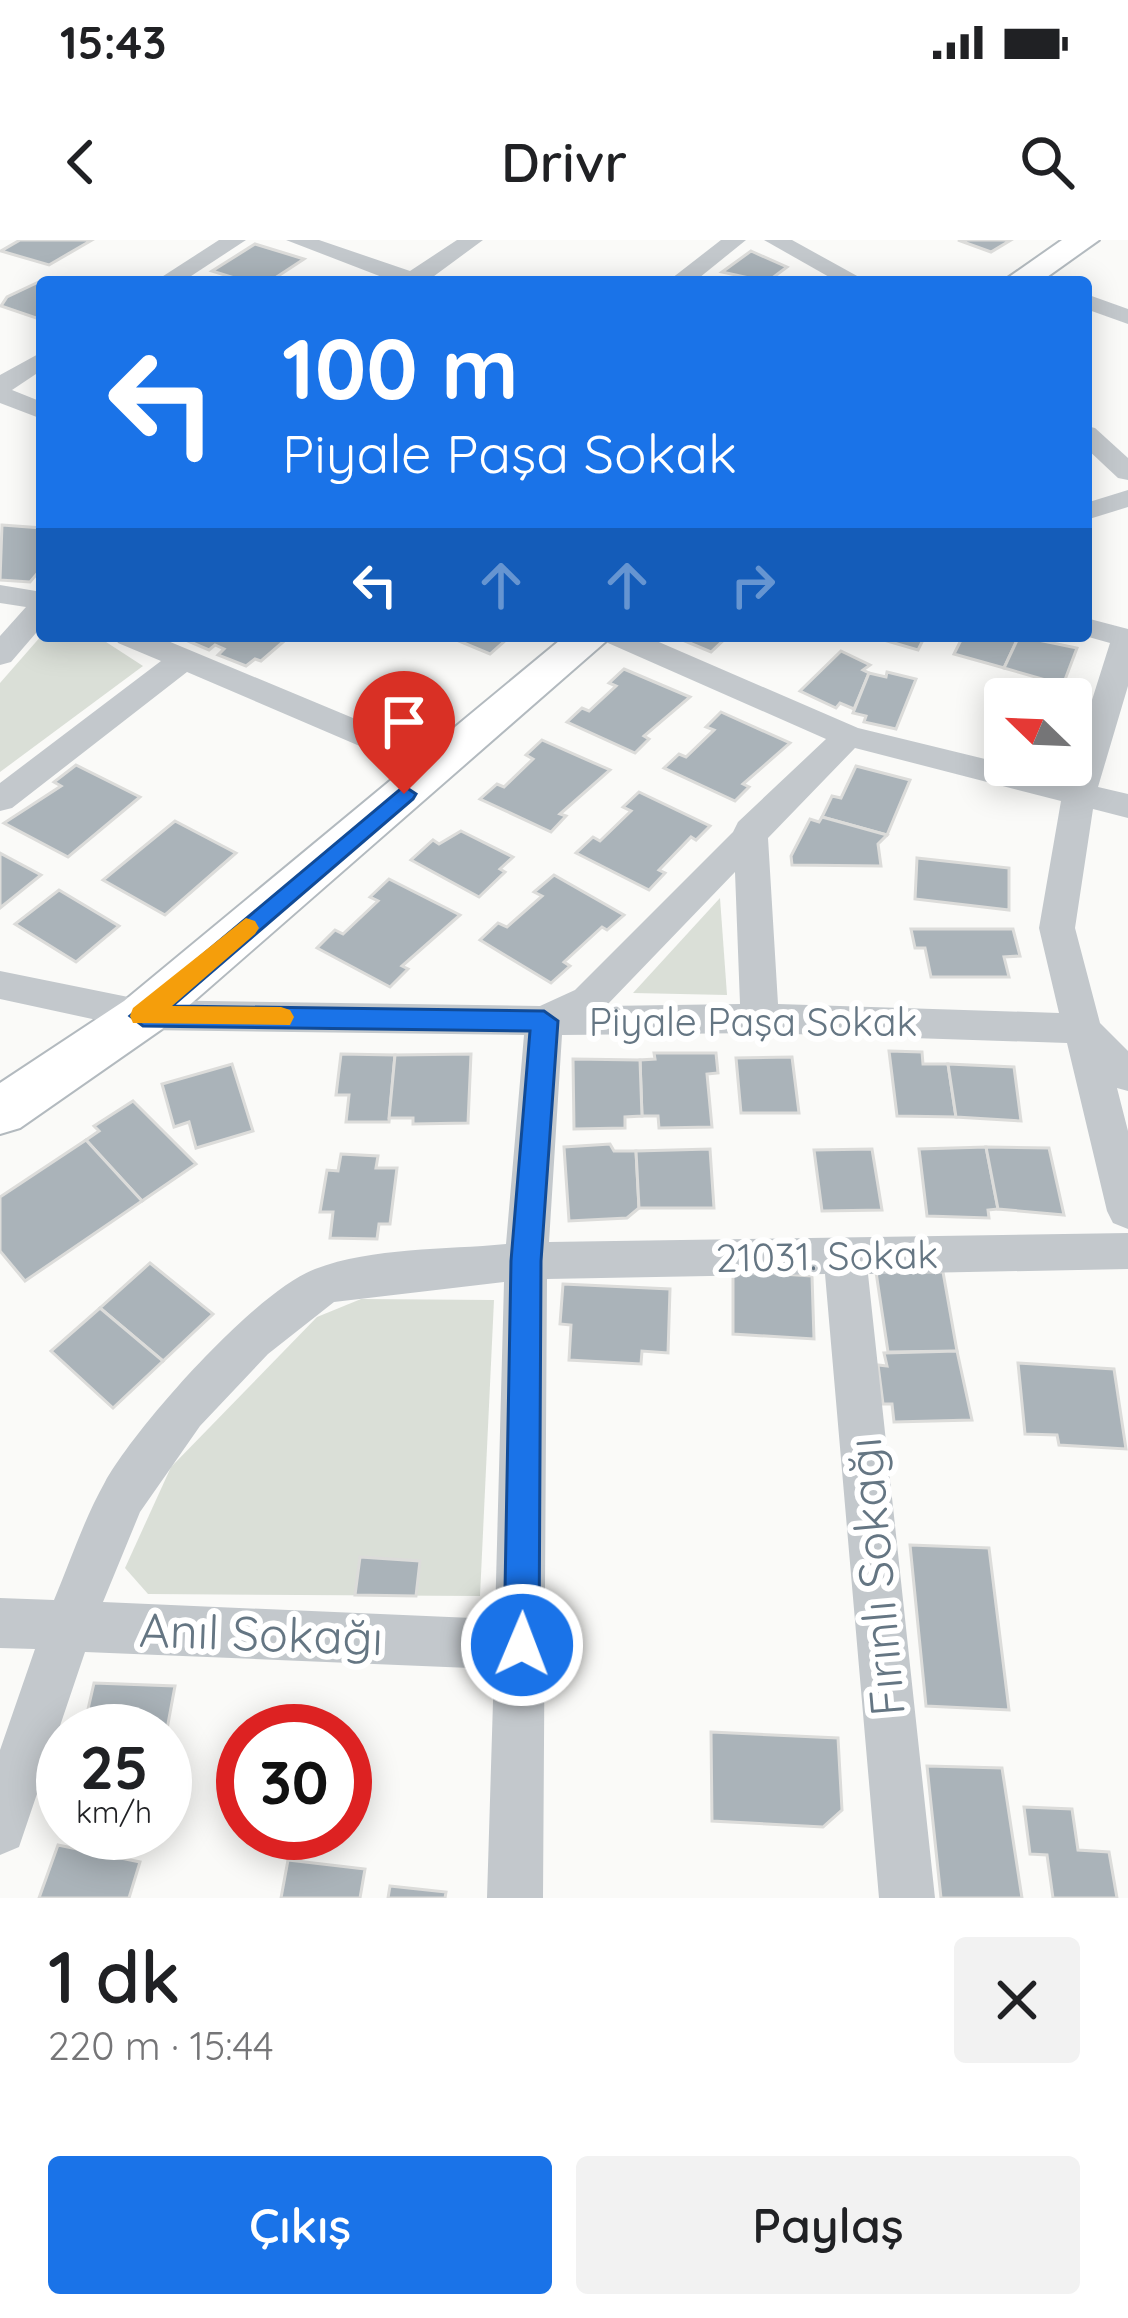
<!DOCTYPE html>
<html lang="tr">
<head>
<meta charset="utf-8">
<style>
	:root { --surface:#fff; --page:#f2f2f2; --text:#202124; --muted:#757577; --accent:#1a73e8 }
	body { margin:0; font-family:Quicksand,sans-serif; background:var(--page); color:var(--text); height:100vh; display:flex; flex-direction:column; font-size:45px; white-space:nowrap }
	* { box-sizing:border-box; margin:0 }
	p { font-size:39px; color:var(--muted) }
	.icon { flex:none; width:66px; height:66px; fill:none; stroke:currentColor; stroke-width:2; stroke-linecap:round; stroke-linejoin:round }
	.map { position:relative; height:1658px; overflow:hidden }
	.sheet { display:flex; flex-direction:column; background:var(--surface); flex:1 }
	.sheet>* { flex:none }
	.hud { position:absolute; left:36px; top:36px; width:1056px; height:366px; border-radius:12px; box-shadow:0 6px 30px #0003; background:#1a73e8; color:#fff; overflow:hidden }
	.needle { width:78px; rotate:293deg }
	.controls { position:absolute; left:984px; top:438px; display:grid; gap:24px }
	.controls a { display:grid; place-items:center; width:108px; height:108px; border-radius:12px; background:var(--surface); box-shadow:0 6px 30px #0003; font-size:60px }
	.speed { position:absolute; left:36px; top:1464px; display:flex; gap:24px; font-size:60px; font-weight:700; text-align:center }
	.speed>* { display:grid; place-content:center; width:156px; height:156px; border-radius:50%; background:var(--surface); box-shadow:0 6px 30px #0003; line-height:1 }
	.speed small { font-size:30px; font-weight:400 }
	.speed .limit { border:18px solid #d22; background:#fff; color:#111 }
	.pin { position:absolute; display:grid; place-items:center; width:102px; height:102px; color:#fff; margin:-123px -51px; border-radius:50% 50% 50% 0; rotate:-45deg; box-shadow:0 0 12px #0007 }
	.pin .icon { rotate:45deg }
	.me { position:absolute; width:132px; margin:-66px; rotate:1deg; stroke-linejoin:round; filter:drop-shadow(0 0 9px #0008) }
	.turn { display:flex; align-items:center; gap:42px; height:252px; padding:0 48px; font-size:54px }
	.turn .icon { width:156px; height:156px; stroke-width:2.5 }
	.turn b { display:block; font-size:84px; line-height:102px }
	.lanes { display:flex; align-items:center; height:114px; padding:0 48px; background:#0003; justify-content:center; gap:60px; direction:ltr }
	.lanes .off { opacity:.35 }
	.round { display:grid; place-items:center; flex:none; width:126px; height:126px; border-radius:12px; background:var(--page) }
	.head { display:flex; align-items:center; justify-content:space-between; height:204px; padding:0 48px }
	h1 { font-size:72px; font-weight:600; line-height:90px }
	.button { display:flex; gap:24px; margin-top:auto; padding:24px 48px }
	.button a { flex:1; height:138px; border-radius:12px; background:var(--accent); color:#fff; font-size:48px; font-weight:600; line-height:138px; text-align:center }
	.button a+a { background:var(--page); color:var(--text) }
	.status { display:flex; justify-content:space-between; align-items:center; height:84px; padding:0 60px; background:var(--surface); direction:ltr }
	.status svg { height:33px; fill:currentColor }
	header { display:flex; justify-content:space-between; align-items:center; height:156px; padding:0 48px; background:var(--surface); font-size:54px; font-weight:600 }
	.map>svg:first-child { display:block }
	.green { fill:#dadfd7 }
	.building { fill:#aab3b9; stroke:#dcdcda; stroke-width:3 }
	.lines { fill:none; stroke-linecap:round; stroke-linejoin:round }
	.secondary-casing { stroke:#b3babf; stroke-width:4 }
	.minor { fill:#c3c8cc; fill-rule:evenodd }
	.secondary { fill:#fff; fill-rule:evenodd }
	.route { fill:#1a73e8; stroke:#114b97; stroke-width:3 }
	.slow { fill:#f59e0b }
	.labels { text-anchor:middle; stroke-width:12; stroke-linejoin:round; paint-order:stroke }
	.street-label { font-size:39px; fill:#657683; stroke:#fff }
	.near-street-label { font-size:48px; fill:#657683; stroke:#fff }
</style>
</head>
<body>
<div class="status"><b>15:43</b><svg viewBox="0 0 49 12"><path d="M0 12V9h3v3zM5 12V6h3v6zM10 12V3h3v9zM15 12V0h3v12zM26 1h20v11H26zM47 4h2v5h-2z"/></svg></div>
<header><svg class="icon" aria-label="back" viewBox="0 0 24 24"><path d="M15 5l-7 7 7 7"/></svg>Drivr<svg class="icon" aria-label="search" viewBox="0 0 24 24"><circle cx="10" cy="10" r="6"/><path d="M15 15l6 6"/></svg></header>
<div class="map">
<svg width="1128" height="1658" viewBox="0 0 1128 1658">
	<rect width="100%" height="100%" fill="#fafaf8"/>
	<!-- green -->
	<g class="green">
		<polygon points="42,395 103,400 143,426 0,532 0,443"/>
		<polygon points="720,658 727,755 633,753"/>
		<polygon points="361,1059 494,1060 480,1356 148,1354 125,1328 171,1227 317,1077"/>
	</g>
	<!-- building -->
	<g class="building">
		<polygon points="20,0 92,0 49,25 1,11"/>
		<polygon points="958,0 1011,0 991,12"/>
		<polygon points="255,4 304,19 269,42 247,42 212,31"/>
		<polygon points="751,11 787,27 767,42 722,32"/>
		<polygon points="47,38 60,42 42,42 42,80 1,66 7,57"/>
		<polygon points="2,285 42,288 42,328 30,342 0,340"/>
		<polygon points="194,396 290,396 261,421 255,419 246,426 218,415 224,409 215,405 209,410 188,401"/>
		<polygon points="447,396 499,396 507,399 490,414"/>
		<polygon points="673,396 728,396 711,412"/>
		<polygon points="870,396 925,396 918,410"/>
		<polygon points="963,396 1019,396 1004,428 954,414"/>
		<polygon points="1019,396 1077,408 1063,445 1004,428"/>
		<polygon points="841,411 870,425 863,430 869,433 854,469 840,463 836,468 800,451"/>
		<polygon points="624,429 690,457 644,496 649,499 635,513 567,482 582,468 589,471 616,446 609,443"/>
		<polygon points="887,432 916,439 896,489 864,482 866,476 853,473 869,433 886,437"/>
		<polygon points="721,472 790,503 743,544 749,547 735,561 664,528 679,514 686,517 714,490 706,487"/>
		<polygon points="542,500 610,530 560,574 566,576 551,592 480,559 497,544 504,547 533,519 526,515"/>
		<polygon points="76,525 140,557 68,617 4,583 61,546 54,542"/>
		<polygon points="856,526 910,540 887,595 822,577 832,556 841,558"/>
		<polygon points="639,552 710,586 696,600 691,597 659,630 665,633 649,650 576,613 593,597 600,601 631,571 623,567"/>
		<polygon points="822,577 887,595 878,604 881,626 792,625 791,616 810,579 819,582"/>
		<polygon points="175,581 236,613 165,675 103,640"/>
		<polygon points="461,591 513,617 500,629 505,632 479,657 411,620 433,600 439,604"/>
		<polygon points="0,613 41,635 0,668"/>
		<polygon points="917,618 1009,628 1009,670 915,659"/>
		<polygon points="554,635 624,675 607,690 602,687 564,722 570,726 551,743 480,700 498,683 507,687 542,656 534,652"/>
		<polygon points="389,639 460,675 402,726 408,729 390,747 317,708 335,690 343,694 378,661 370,657"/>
		<polygon points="59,650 119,686 76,722 15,684"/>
		<polygon points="911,689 1013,689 1020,716 1004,717 1009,737 931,737 925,708 915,708"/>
		<polygon points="889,811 922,812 923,824 948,824 956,877 897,876"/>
		<polygon points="654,813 716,813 718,833 707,834 712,887 659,888 658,876 642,876 640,820 655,819"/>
		<polygon points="341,814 395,815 389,882 346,882 349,855 336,855"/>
		<polygon points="471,814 468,883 413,884 413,878 389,878 395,815"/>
		<polygon points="792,817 799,873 741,873 736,818"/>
		<polygon points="573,819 640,820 642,876 625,877 625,888 574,889"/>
		<polygon points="232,824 253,891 196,908 189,882 174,887 162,844"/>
		<polygon points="948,824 1014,827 1021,881 956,877"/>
		<polygon points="133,861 196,924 142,961 86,900 99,891 94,886"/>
		<polygon points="86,900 142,961 25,1041 0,1011 0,957"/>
		<polygon points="610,904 614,911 636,911 639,968 627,978 569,981 564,907"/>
		<polygon points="986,907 998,969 988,970 989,978 927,976 919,909"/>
		<polygon points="986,907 1049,908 1064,975 998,969"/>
		<polygon points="710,909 714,968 639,968 636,911"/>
		<polygon points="872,909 882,970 822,971 814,910"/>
		<polygon points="341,914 378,916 376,928 397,928 390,984 379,984 377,999 330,998 333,972 320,972 327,930 338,931"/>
		<polygon points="150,1023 213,1074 163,1121 100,1068"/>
		<polygon points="733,1031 812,1036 814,1099 733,1094"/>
		<polygon points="876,1032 943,1032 957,1111 888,1112"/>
		<polygon points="563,1044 670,1049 668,1113 642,1111 641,1124 569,1120 571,1085 560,1084"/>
		<polygon points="100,1068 163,1121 113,1168 51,1111"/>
		<polygon points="957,1111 972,1180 894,1182 892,1164 883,1164 878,1125 887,1126 884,1113"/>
		<polygon points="1018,1123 1114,1129 1126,1209 1059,1205 1057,1195 1025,1194"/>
		<polygon points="910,1305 989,1308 1009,1470 926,1466"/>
		<polygon points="360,1317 420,1321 416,1356 355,1355"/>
		<polygon points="94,1443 175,1446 165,1500 165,1491 83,1491"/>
		<polygon points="711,1492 838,1498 842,1570 823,1587 712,1581"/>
		<polygon points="927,1526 1002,1528 1022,1658 941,1658"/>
		<polygon points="1024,1567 1072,1569 1078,1610 1109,1612 1117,1658 1053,1658 1047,1615 1030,1614"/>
		<polygon points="58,1605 140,1622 129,1658 39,1658"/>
		<polygon points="288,1620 365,1629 360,1658 281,1658"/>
		<polygon points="390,1646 446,1652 445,1658 388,1658"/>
	</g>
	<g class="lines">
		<defs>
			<g id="secondary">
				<polygon points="1062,0 1099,0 1040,42 1002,42"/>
				<polygon points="565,396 612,396 162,789 20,888 0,894 0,843 124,761"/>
			</g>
		</defs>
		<!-- secondary casing -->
		<use href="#secondary" class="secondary-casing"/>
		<!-- minor -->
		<g class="minor">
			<polygon points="219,0 246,0 182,42 154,42"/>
			<polygon points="286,0 319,0 410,31 457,0 483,0 426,42 395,42"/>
			<polygon points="721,0 746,0 694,42 667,42"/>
			<polygon points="764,0 792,0 868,42 838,42"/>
			<polygon points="1086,54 1128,69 1128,84 1086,69"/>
			<polygon points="42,112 42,130 12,150 42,162 42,179 0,163 0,135"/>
			<polygon points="1086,186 1095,188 1128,218 1128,240 1118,238 1086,208"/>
			<polygon points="1128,250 1128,267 1086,280 1086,263"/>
			<polygon points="0,345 42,352 42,386 11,422 0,425 0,396 26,367 0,363"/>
			<path d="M1086,378L1128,389V446L1098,547L1128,554V578L1093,569L1075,688L1100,783L1128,811V851L1117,848L1128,891V989L1113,983L1107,971L1067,803L760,793L562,795L549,1002L1128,993V1029L868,1034L935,1658H879L825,1034L547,1039L543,1658H487L494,1429L85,1412L19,1607L0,1615V1510L35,1409L0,1408V1358L54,1360C70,1322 84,1279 105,1242C136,1186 256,1051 315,1029C373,1007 445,1010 506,1004L524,795L143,790L0,759V731L143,760L540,766L575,750L733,592L738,582L826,499L608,403L604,396H645L858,488L1067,539L1110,403L1085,396ZM855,508L1061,561L1039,688L1059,773L778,764L768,598ZM735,632L740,764L606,766ZM504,1042L495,1379L103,1362L140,1272L200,1186L268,1114L334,1062Z"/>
			<polygon points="114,396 156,396 449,518 453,526 449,534 425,534 187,432 12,568 0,571 0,543 161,421 118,403"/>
		</g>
		<!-- secondary -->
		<use href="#secondary" class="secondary"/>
	</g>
	<!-- route -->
	<polygon class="route" points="404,546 416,554 413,559 172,766 544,771 558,781 541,1021 539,1405 534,1417 522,1423 509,1417 504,1405 511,1021 530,791 143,786 130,776"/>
	<!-- slow -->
	<polygon class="slow" points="246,678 255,681 259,688 255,694 172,766 281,767 290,770 294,777 290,785 133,783 130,776 133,768"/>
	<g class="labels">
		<!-- street labels -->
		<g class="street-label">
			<text x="753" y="796">Piyale Paşa Sokak</text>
			<text transform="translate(827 1016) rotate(-1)" y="14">21031. Sokak</text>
		</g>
		<!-- near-street labels -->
		<g class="near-street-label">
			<text transform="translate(876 1337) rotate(-95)" y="17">Fırınlı Sokağı</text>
			<text transform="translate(261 1394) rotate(2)" y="17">Anıl Sokağı</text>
		</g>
	</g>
</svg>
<div class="controls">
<a><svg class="needle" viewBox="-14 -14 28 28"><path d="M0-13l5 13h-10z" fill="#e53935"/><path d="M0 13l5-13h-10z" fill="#757577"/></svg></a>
</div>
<div class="speed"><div>25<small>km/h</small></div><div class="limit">30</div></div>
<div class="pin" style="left:404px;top:554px;background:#d93025"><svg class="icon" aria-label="arrive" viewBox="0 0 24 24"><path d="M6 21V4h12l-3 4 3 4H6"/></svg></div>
<svg class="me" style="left:522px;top:1405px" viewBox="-20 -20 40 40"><circle r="17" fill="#1a73e8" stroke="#fff" stroke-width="3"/><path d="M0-11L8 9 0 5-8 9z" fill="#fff"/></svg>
<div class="hud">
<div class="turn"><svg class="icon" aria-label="left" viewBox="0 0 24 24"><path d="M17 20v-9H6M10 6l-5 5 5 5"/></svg><div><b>100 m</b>Piyale Paşa Sokak</div></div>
<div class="lanes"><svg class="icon" aria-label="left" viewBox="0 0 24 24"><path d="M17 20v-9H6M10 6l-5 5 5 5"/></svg><svg class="icon off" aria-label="ahead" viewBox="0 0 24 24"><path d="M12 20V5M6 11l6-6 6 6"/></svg><svg class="icon off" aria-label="ahead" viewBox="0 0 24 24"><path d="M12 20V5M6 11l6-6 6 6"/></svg><svg class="icon off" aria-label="right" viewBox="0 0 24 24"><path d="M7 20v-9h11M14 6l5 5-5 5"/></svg></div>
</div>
</div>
<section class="sheet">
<div class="head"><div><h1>1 dk</h1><p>220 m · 15:44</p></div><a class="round"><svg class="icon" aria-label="close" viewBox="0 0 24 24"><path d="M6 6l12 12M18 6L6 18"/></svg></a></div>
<div class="button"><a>Çıkış</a><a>Paylaş</a></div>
</section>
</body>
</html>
